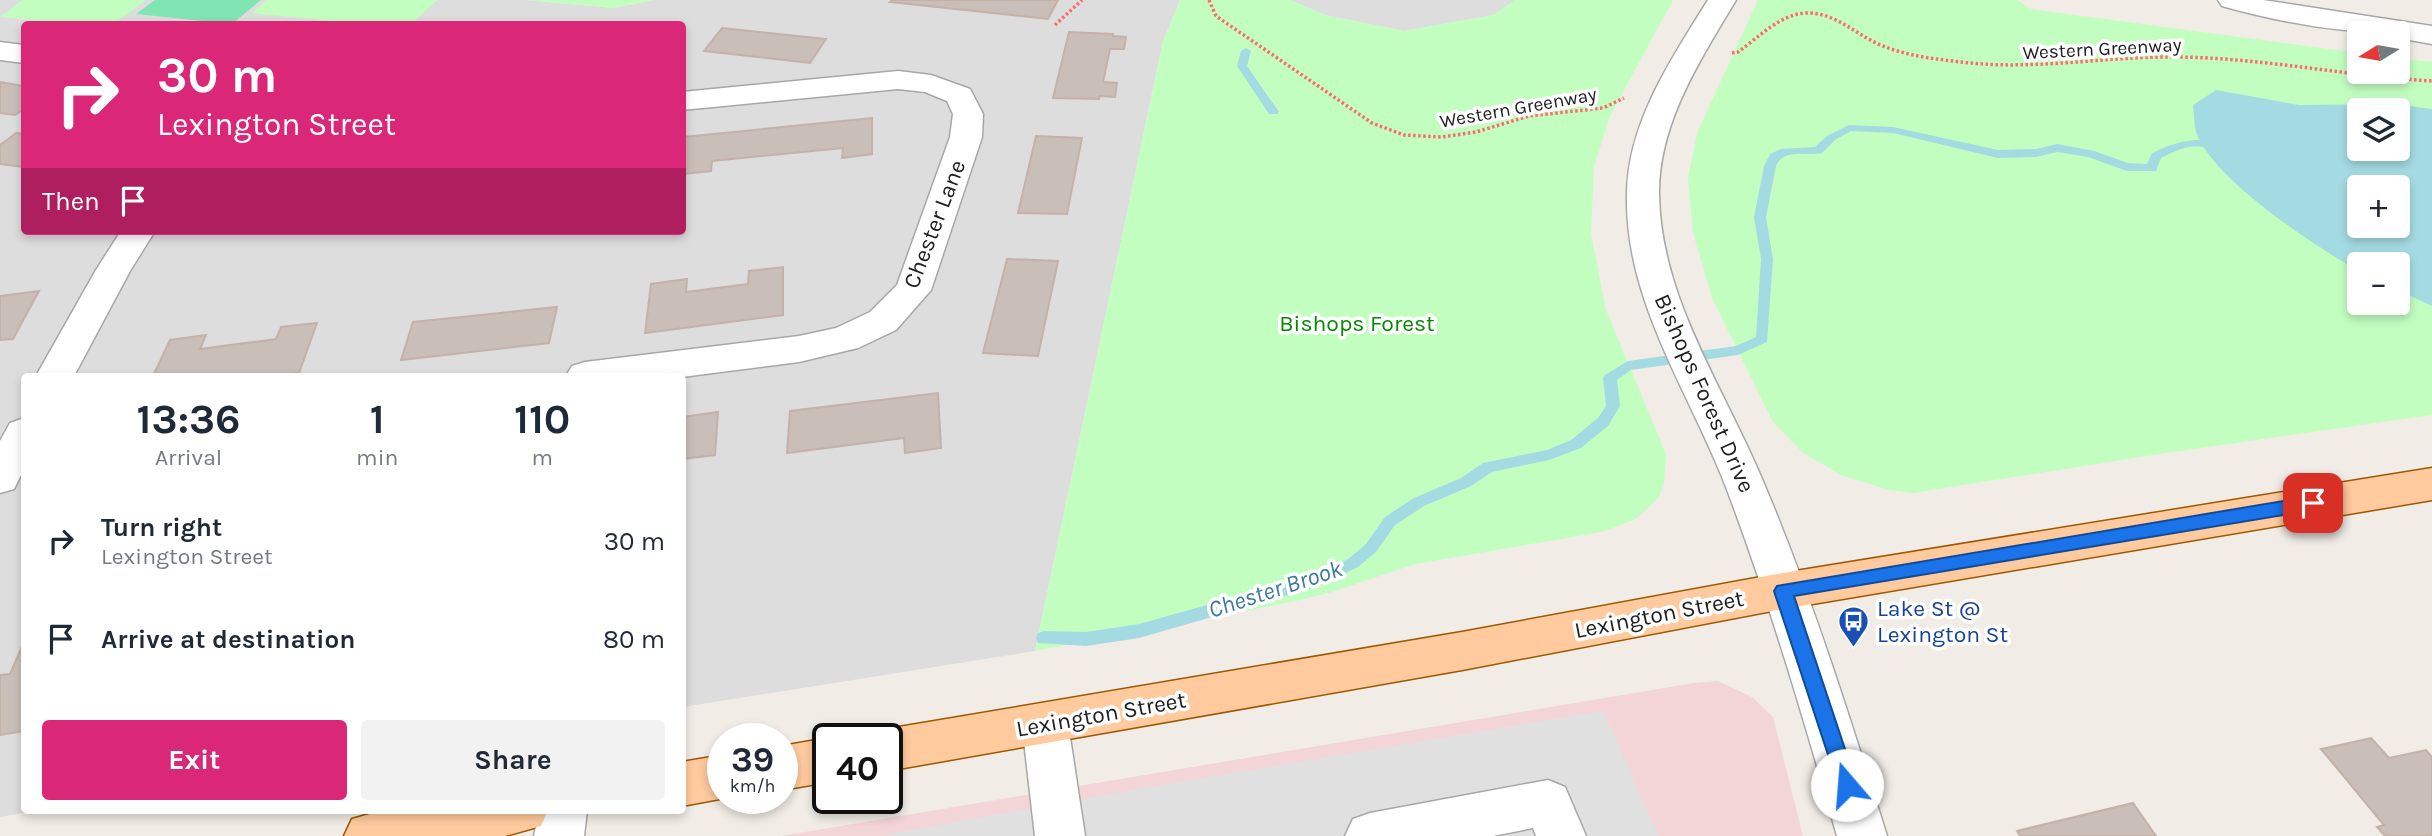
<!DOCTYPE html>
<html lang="en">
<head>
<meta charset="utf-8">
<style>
	:root { --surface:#fff; --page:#f2f2f3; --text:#1f2937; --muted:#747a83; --accent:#db2777 }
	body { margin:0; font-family:Karla,sans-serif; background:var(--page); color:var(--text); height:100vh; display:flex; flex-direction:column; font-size:26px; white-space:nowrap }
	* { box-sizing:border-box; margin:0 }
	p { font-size:23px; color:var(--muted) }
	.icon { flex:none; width:38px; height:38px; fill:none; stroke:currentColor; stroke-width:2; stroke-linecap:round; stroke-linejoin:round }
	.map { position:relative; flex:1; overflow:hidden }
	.drawer { position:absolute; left:21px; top:373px; width:665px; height:441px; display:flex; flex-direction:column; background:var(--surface); border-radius:7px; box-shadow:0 4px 10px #0003 }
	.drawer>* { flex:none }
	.top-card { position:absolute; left:21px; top:21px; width:665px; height:214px; border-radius:7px; box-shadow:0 4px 10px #0003; background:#db2777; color:#fff; overflow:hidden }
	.needle { width:46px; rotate:259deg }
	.buttons { position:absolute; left:2347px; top:21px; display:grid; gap:14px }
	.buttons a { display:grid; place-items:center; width:63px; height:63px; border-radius:7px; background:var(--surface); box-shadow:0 4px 10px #0003; font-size:35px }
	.speed { position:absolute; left:707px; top:723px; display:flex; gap:14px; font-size:35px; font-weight:700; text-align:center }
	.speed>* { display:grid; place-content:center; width:91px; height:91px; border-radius:50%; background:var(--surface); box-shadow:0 4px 10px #0003; line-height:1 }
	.speed small { font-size:18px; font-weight:400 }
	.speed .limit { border:4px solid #111; border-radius:10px; background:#fff; color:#111 }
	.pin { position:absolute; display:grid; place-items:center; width:60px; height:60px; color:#fff; margin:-30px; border-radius:14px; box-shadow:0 4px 10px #0006 }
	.me { position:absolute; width:77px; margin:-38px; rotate:342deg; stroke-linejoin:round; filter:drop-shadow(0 0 5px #0008) }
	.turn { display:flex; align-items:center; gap:24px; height:147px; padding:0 21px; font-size:32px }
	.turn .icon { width:91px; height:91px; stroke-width:2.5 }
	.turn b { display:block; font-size:49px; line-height:60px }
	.then { display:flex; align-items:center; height:66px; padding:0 21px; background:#0003; gap:14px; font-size:26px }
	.eta { display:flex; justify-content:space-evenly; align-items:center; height:119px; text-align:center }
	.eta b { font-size:42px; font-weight:700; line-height:49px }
	.cta { display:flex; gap:14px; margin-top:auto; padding:14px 21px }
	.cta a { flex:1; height:80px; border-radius:7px; background:var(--accent); color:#fff; font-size:28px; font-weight:700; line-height:80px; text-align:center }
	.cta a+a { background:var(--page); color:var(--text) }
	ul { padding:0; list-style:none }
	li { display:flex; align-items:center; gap:21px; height:98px; padding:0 21px }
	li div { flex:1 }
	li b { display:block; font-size:26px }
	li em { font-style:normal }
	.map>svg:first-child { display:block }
	.residential { fill:#dedddd; fill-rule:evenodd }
	.commercial { fill:#f3d5d7 }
	.park { fill:#c3fec1; fill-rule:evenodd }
	.pitch { fill:#7fe6b3 }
	.parking { fill:#e0e0e0 }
	.water { fill:#a4dbe2; fill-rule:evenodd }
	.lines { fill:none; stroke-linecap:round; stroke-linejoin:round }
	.stream { fill:#a4dbe2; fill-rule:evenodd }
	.building { fill:#cabeb9; stroke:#c4b1a7; stroke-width:2 }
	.minor-casing { stroke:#a7a7a7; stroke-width:3 }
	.major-casing { stroke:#9d5800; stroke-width:3 }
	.path { stroke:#ff6a6b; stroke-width:3.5; stroke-dasharray:2.5 2.5; stroke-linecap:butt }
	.minor { fill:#fff; fill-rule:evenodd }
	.major { fill:#ffca9e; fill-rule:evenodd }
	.route { fill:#1a73e8; stroke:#114b97; stroke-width:2 }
	.labels { text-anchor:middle; stroke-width:7; stroke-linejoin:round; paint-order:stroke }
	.far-street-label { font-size:19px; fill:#202020; stroke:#fff }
	.street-label { font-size:23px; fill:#202020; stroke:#fff }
	.park-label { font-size:23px; fill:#078903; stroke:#fff }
	.transit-label { font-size:23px; fill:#164399; stroke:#fff; text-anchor:start }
	.water-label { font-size:24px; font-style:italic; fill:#3c799f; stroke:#fff }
</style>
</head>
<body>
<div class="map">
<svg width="2432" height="836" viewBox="0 0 2432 836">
	<rect width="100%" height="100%" fill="#f1ece6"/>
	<!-- residential -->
	<g class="residential">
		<path d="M0,0H525L614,8L654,0H1180L1163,41L1035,651L683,707L682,376H24V810H40L0,817ZM24,24H682V231H24Z"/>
		<polygon points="1290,0 1515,0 1494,15 1404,31 1325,15"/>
	</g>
	<!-- commercial -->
	<polygon class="commercial" points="1718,681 1752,697 1773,717 1803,836 781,836 1694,683"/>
	<!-- park -->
	<g class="park">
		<polygon points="22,0 146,0 114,24 70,24 0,17"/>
		<polygon points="267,0 437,0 412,24 359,24 252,13"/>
		<polygon points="526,0 654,0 614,8"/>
		<polygon points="1180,0 1290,0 1325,15 1404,31 1493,15 1515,0 1673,0 1610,116 1594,167 1591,233 1606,310 1666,454 1664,484 1658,498 1636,519 1602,532 1415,564 1329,593 1291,602 1035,651 1163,41"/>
		<path d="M1758,0H2017L2031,9L2359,53V72H2398V58L2432,62V415L2166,453L1913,493L1889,490L1841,475L1803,453L1773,422L1712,298L1693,233L1688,178L1697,133ZM2359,110H2398V149H2359ZM2359,187H2398V226H2359ZM2359,264H2398V303H2359Z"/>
	</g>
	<!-- pitch -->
	<polygon class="pitch" points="155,0 261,0 232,24 136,14"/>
	<!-- parking -->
	<polygon class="parking" points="1603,711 1659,836 879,836 1155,786"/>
	<!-- water -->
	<path class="water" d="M2216,90L2299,105L2393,104L2432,109V306L2398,290V264H2359V271C2317,248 2211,178 2196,132C2194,124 2194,114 2193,105ZM2359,110H2398V149H2359ZM2359,187H2398V226H2359Z"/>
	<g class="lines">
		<!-- stream -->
		<g class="stream">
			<polygon points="1246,48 1251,51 1247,66 1279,112 1277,114 1269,114 1237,66 1241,51"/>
			<path d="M1849,125L1893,127L1998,150L2036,149L2057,144L2094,151L2128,163L2147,164L2152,153C2174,142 2197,136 2222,142L2224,144C2215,150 2200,145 2189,147C2179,149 2170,153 2161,158L2156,171H2127L2088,157L2057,152L2036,157L1998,158L1893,133L1851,131L1835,140L1822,153C1806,156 1784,148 1776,166L1766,217L1773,259L1767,342L1738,355L1631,370L1617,380L1620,406L1608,426L1581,448L1549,460L1492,472L1471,486L1424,506L1395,525L1376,552L1358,567L1316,587L1139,638L1086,646L1038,643L1036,638L1038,633L1044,631L1086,632L1139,624L1307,577L1348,559L1366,544L1385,517L1414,498L1461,478L1483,463L1547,450L1571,440L1598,418L1606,406L1603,378L1605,375L1628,361L1736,346L1756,337L1761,259L1754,217L1764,166L1770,154L1781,149L1815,147L1827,136Z"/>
		</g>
	</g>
	<!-- building -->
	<g class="building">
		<polygon points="892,0 1058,0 1048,19 890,2"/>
		<polygon points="722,28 826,39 810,63 704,51"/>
		<polygon points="1069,32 1113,34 1113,36 1126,37 1124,49 1110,49 1103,82 1117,83 1115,97 1099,96 1099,99 1053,98"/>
		<polygon points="0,82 24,86 24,109 15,115 0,113"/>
		<polygon points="872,118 872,154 842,158 843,148 712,161 711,171 684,174 684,137"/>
		<polygon points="16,133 24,134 24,167 0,164 0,145"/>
		<polygon points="1036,136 1082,138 1067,214 1018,213"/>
		<polygon points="1007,259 1058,261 1038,356 983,353"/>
		<polygon points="783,267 783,315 645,333 651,284 687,279 686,292 748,284 749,271"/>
		<polygon points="39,291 13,339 0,340 0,296"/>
		<polygon points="557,307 549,343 401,360 413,322"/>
		<polygon points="317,323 299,373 272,376 153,376 170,340 206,335 200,349 276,339 281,327"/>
		<polygon points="938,393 941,448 905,453 904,438 787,453 790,411"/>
		<polygon points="718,412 715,455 682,459 682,417"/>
		<polygon points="24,642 24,731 0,735 0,675 10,674"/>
		<polygon points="2371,738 2389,758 2426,750 2432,757 2432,836 2385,836 2377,827 2384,825 2321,749"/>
		<polygon points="2133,803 2156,836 2020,836 2017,831"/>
	</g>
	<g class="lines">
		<defs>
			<g id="minor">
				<path d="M1708,0H1736C1701,59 1658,123 1659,195C1661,301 1726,390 1765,486C1813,600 1850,718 1887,836H1837C1804,719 1769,601 1726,487C1689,391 1624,300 1627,193C1628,122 1672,58 1708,0Z"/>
				<path d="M2218,0H2263L2432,26V44L2398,38V33C2339,33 2279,22 2222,6Z"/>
				<polygon points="0,42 24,45 24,63 0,60"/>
				<polygon points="898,71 931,75 970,89 983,114 982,137 931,290 896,330 858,348 799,362 682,377 566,376 572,366 585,362 799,336 836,328 870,312 897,285 950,137 953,114 947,101 925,92 898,89 682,110 682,92"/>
				<polygon points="121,231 155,231 130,271 74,376 36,376 96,270"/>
				<polygon points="24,418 24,469 14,489 0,493 0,441 10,423"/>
				<polygon points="1045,703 1061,709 1068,724 1085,836 1035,836 1022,724 1029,709"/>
				<polygon points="1548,780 1565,787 1586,836 1536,836 1533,828 1493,836 1345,836 1353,819 1370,813"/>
				<polygon points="539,810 587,810 584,836 534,836"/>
			</g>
			<g id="major">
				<polygon points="2432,468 2432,500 1783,609 1462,670 887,771 887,738 869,738 870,735 887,729 1462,632 1783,573"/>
				<polygon points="828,738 828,782 782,790 782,746"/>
				<polygon points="723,755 723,798 725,798 682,806 682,762"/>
				<polygon points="384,810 548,810 541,826 505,836 344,836 352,819"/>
			</g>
		</defs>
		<!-- minor casing -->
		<use href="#minor" class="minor-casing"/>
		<!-- major casing -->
		<use href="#major" class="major-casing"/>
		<!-- path -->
		<g class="path">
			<polyline points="1209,0 1216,16 1372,123 1404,135 1442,137 1476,132 1529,116 1603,108 1624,98"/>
			<polyline points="1055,25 1082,0"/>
			<path d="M1732,53L1738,52C1758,38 1780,14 1806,13C1836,12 1857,36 1883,46C1908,56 1935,59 1961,62C2034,71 2105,56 2178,57C2263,58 2347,76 2432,81"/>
		</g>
		<!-- minor -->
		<use href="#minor" class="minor"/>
		<!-- major -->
		<use href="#major" class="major"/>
	</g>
	<!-- route -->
	<polygon class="route" points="2313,496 2319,498 2322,503 2319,508 2313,510 1794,596 1857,785 1854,791 1847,794 1840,791 1774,591 1777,586"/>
	<!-- icons -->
	<defs>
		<symbol id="bus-pin" viewBox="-11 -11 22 30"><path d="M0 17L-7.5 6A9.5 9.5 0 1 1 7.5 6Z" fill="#1a4fb4" stroke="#fff"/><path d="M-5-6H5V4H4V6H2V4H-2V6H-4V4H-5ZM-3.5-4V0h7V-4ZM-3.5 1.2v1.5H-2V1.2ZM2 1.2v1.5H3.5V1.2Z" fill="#fff"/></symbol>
	</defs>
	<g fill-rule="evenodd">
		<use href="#bus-pin" x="1836" y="604" width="35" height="47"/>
	</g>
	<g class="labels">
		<!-- far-street labels -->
		<g class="far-street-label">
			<text transform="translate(2102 48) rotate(-3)" y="7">Western Greenway</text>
			<text transform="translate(1518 107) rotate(-10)" y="7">Western Greenway</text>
		</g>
		<!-- street labels -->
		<g class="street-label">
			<text transform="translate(934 224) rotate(-69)" y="8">Chester Lane</text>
			<text transform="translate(1705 393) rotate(66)" y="8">Bishops Forest Drive</text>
			<text transform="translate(1659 614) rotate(-11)" y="8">Lexington Street</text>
			<text transform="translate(1101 714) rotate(-10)" y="8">Lexington Street</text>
		</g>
		<!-- park labels -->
		<g class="park-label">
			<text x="1357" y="331">Bishops Forest</text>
		</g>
		<!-- transit labels -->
		<g class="transit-label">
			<text x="1877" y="616">Lake St @<tspan x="1877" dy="26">Lexington St</tspan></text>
		</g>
		<!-- water labels -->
		<g class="water-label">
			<text transform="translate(1275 589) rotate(-18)" y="8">Chester Brook</text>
		</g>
	</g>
</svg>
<div class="buttons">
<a><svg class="needle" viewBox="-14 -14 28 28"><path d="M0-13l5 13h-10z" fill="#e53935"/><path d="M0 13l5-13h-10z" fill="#747a83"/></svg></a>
<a><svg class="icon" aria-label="layers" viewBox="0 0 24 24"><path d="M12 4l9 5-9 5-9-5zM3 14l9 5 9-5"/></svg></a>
<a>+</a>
<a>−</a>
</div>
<div class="speed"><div>39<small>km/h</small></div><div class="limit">40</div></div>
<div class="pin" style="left:2313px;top:503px;background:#d93025"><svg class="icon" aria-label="arrive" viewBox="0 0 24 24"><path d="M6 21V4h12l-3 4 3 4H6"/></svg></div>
<svg class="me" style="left:1847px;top:785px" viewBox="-20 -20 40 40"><circle r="19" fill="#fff"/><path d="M0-13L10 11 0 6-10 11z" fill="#1a73e8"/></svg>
<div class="top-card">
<div class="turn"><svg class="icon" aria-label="right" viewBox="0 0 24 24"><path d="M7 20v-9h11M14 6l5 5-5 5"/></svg><div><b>30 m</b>Lexington Street</div></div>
<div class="then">Then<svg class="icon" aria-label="arrive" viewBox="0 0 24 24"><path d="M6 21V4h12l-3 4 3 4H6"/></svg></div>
</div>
<section class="drawer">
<div class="eta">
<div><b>13:36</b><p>Arrival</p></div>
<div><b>1</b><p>min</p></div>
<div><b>110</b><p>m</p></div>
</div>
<ul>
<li><svg class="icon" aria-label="right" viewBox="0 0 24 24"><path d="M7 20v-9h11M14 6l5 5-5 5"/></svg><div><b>Turn right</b><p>Lexington Street</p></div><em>30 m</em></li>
<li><svg class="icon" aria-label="arrive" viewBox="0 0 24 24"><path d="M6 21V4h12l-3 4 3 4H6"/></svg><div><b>Arrive at destination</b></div><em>80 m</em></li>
</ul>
<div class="cta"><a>Exit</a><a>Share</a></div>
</section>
</div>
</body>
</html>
